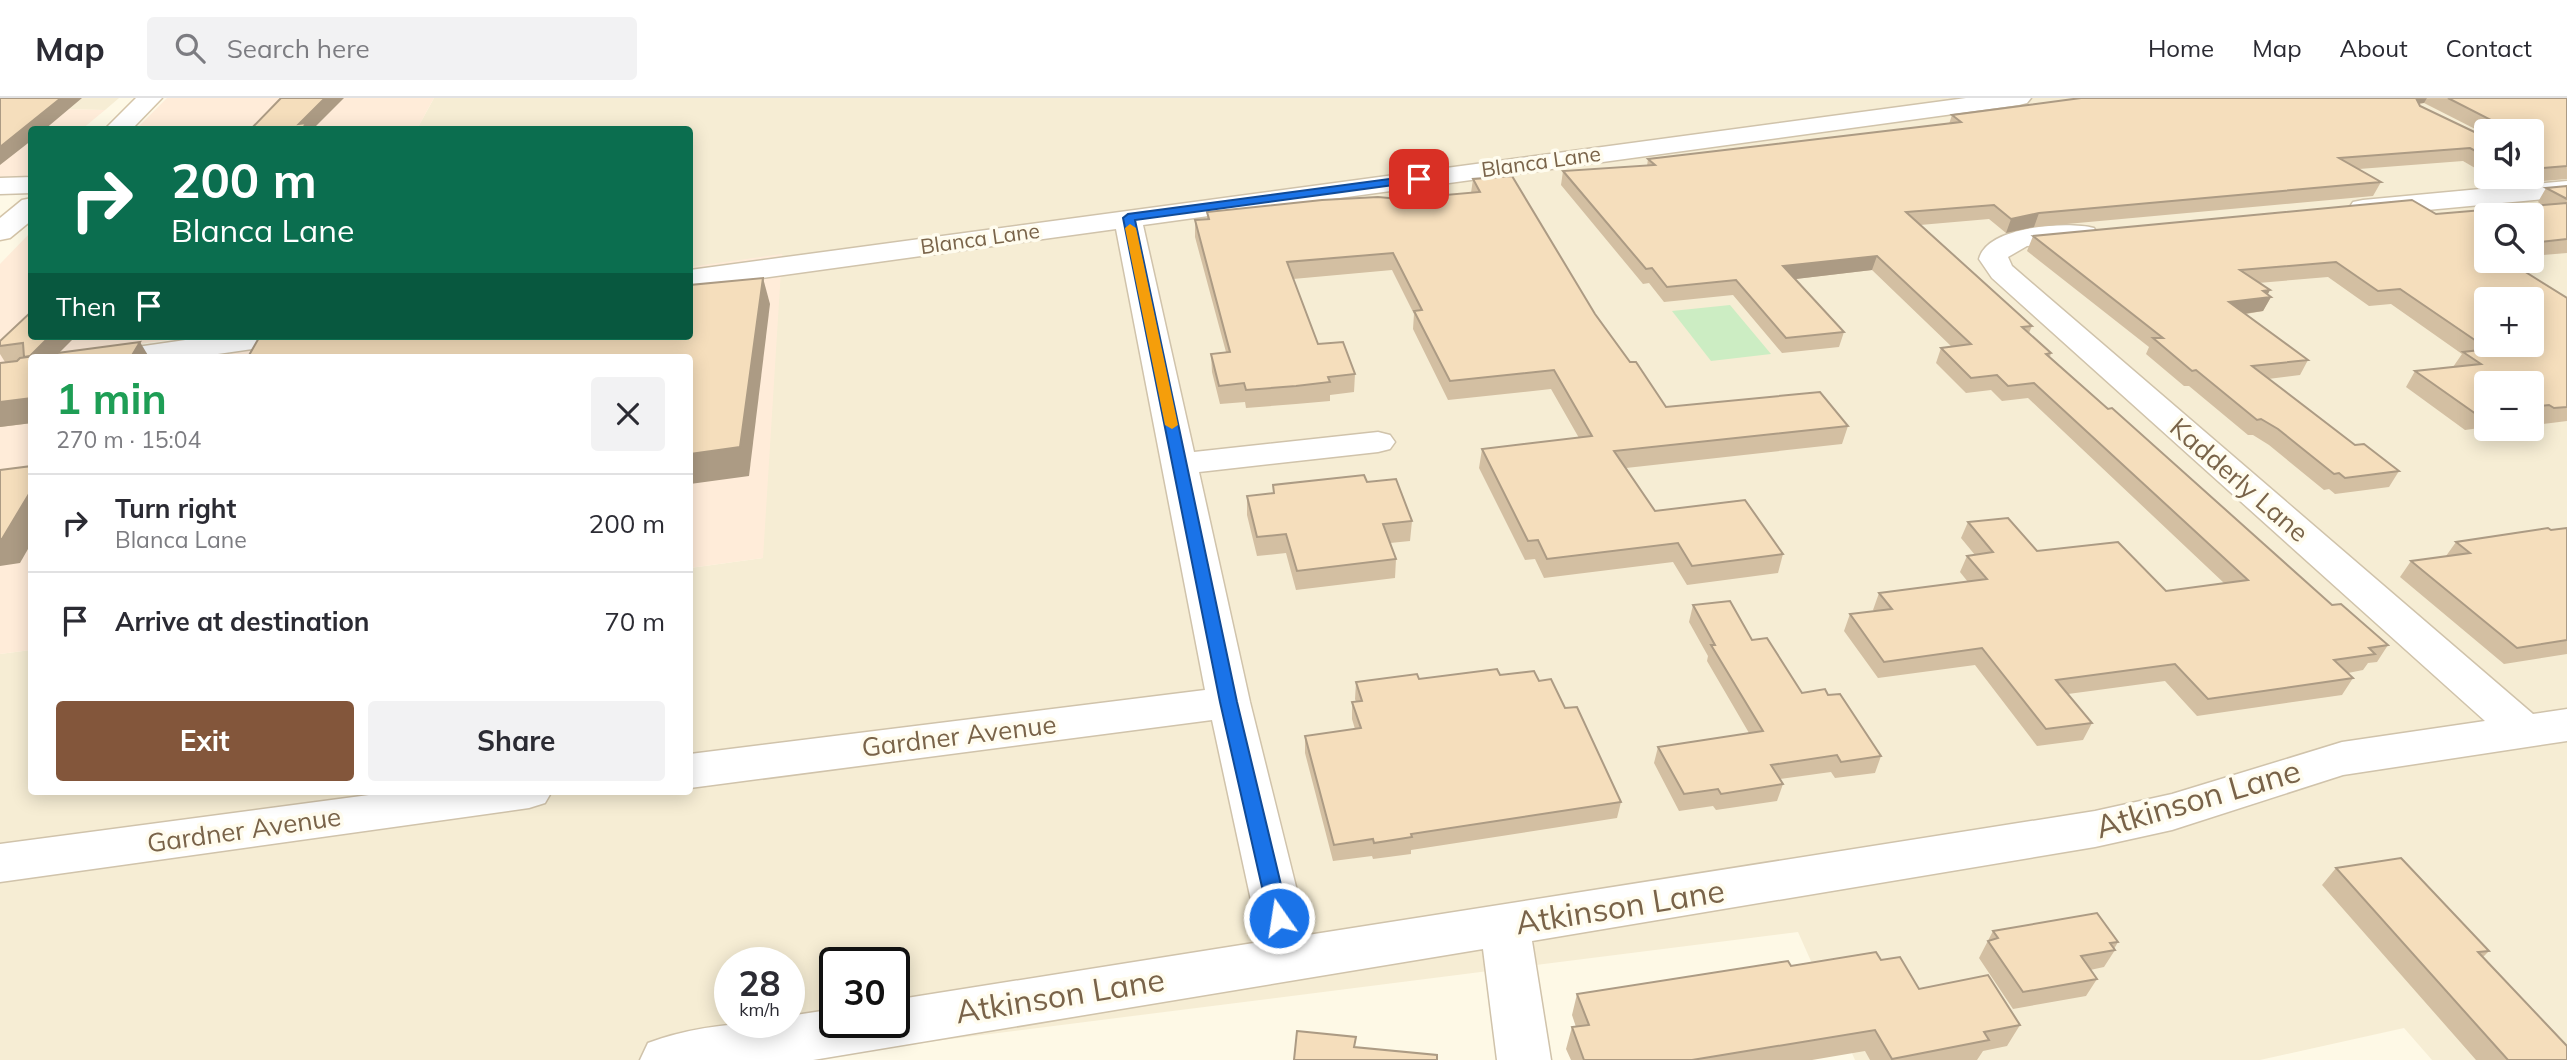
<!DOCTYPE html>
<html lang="en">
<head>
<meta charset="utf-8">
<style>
	:root { --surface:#fff; --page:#f2f2f3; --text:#2b2b33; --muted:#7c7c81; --line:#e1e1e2; --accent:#83563b }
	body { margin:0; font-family:Mulish,sans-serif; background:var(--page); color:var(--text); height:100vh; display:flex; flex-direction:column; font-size:26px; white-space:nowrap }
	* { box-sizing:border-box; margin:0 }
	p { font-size:23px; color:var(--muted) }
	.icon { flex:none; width:38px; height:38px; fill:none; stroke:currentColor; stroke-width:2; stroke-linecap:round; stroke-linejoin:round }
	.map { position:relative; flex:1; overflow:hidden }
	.drawer { position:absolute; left:28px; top:256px; width:665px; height:441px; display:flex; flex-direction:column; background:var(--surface); border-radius:7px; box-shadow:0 4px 18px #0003 }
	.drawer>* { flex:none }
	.banner { position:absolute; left:28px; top:28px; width:665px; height:214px; border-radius:7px; box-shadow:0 4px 18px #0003; background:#0b6e4f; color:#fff; overflow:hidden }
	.fabs { position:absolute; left:2474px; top:21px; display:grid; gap:14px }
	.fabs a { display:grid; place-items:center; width:70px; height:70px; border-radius:7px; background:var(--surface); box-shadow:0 4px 18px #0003; font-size:35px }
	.speed { position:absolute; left:714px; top:849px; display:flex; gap:14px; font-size:35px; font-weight:700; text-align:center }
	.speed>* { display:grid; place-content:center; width:91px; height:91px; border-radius:50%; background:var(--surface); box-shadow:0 4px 18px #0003; line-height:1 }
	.speed small { font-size:18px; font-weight:400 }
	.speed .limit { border:4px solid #111; border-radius:10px; background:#fff; color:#111 }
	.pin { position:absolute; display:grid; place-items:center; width:60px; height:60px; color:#fff; margin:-30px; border-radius:14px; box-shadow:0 4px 10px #0006 }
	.me { position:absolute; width:77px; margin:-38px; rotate:347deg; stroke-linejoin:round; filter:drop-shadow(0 0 5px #0008) }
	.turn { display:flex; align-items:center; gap:24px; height:147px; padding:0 28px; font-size:32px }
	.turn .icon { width:91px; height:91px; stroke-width:2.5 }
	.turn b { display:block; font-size:49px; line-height:60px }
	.then { display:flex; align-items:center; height:66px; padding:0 28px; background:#0003; gap:14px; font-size:26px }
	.round { display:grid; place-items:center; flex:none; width:74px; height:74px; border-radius:7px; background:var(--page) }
	.summary { display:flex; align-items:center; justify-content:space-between; height:119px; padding:0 28px }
	h1 { font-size:42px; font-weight:700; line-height:52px; color:#1e9e55 }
	.action { display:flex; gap:14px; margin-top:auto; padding:14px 28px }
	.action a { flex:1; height:80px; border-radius:7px; background:var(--accent); color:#fff; font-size:28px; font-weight:700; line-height:80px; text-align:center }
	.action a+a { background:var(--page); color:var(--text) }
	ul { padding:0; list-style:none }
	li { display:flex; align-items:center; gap:21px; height:98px; padding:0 28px; border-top:2px solid var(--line) }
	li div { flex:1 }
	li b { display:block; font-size:26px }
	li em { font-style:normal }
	header { display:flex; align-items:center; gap:42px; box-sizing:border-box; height:98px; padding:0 35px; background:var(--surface); border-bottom:2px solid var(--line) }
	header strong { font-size:33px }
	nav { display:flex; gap:38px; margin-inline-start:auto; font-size:24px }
	.search { width:490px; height:63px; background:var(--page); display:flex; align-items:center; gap:18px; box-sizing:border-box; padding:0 24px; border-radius:7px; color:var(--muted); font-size:26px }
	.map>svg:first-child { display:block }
	.residential { fill:#f6edd4; fill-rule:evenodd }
	.commercial { fill:#ffecd9 }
	.green { fill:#ccedc3 }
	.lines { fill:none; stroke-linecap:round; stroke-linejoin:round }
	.minor-casing { stroke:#d0c3ab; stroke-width:3 }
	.secondary-casing { stroke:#d4c4a8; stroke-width:3 }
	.minor { fill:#fff; fill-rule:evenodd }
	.secondary { fill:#fff; fill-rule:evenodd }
	.wall { fill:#d3bfa2 }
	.shaded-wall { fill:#ac9b84 }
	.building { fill:#f5debc; stroke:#ac9b84; stroke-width:2; fill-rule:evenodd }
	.route { fill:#1a73e8; stroke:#114b97; stroke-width:2 }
	.slow { fill:#f59e0b }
	.labels { text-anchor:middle; stroke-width:7; stroke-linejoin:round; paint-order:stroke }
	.far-street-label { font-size:21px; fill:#796349; stroke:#fffcee }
	.street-label { font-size:26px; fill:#796349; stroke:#fffcee }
	.near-street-label { font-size:32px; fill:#796349; stroke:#fffcee }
</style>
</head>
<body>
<header>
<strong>Map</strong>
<div class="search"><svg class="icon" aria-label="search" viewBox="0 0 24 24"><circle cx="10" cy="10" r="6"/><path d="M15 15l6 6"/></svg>Search here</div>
<nav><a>Home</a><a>Map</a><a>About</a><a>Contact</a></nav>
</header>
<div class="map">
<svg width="2567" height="962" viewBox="0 0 2567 962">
	<rect width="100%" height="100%" fill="#fef9e6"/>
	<!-- residential -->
	<g class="residential">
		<polygon points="0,0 119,0 105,12 6,10"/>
		<path d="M434,0H2567V962H2432L2404,930L2260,962H1855L1798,834L784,962H0V556L31,552L32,693H690V470L763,460L690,170V32L417,31ZM2487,33H2532V79H2487ZM2487,117H2532V163H2487ZM2487,201H2532V247H2487ZM2487,285H2532V331H2487ZM730,864H789V924H730ZM835,864H894V924H835Z"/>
	</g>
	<!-- commercial -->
	<g class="commercial">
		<polygon points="167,0 434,0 417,31 135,32"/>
		<polygon points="6,10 105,12 82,31 32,32 31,74 25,79 0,80 0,14"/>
		<polygon points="31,134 32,238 197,238 0,265 0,166"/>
		<polygon points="782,156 763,460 690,470 690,259 62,259 209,238 690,238 690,169"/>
		<polygon points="31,263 31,552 0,556 0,268"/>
	</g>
	<!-- green -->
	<polygon class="green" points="1730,207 1771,256 1711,263 1672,213"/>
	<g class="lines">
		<defs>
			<g id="minor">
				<path d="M1966,0H2031L2027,5L2019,7L1143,127L1194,354L1378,334L1390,337L1395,344L1390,351L1378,354L1199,374L1250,604L1308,837L2095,713L2172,696L2342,644L2485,623L1992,180L1979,161C1987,128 2067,123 2094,130L2098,136L2094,142L2084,144L2027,148L2008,159L2012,168L2533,616L2567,611V643L2343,677L2172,732L2095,749L1532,843L1551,962H1497L1483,851L813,962H640L648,945C692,928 743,924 789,924V918L835,911V924H894V902L1260,844L1212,622L690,690V656L1205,592L1116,131L690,190V172Z"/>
				<polygon points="32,79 32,95 0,96 0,80"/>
				<polygon points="2567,83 2567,99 2363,118 2353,116 2349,110 2353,104 2363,102"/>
				<polygon points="213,238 295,238 291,245 280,247 197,259 114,259 119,252 130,250"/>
				<polygon points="399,693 552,693 545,705 529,710 0,784 0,746"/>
			</g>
			<g id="secondary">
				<polygon points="136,0 162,0 131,32 104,32"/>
				<polygon points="32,100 32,122 10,140 0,142 0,120 22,102"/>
			</g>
		</defs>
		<!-- minor casing -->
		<use href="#minor" class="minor-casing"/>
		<!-- secondary casing -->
		<use href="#secondary" class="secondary-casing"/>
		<!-- minor -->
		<use href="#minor" class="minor"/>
		<!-- secondary -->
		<use href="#secondary" class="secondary"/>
	</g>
	<!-- wall -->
	<g class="wall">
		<polygon points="2081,0 2567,0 2567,81 2504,86 2491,79 2532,79 2532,33 2487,33 2487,37 2424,5 2419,6 2420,8 2487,40 2487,77 2463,63 2359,71 2381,84 2373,98 2034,129 2006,135 1989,121 1920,127 2032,228 2029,235 2051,255 2050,259 2332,507 2388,547 2377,564 2368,565 2363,572 2348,575 2353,580 2342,597 2197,618 2165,583 2068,596 2092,625 2083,642 2037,648 1975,567 1878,580 1844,533 1850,516 1875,513 1873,512 1879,495 1968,484 1960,474 1967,458 1975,457 1961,440 1968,424 2037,453 2166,493 2224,485 2028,300 2002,303 1991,292 1966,295 1936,265 1941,250 1952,249 1872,172 1795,181 1844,234 1839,249 1782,255 1733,197 1664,204 1649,185 1643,186 1561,87 1563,73 1647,68 1648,61 1949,26 1952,17"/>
		<polygon points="1473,81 1595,216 1630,264 1666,309 1848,328 1842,346 1626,370 1655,413 1783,456 1778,475 1687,487 1673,464 1544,480 1535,461 1525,462 1479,370 1482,351 1579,340 1551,291 1448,302 1413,231 1414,216 1392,172 1293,181 1318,246 1355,276 1354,294 1330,297 1330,303 1296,306 1246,310 1245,304 1220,306 1212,274 1211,256 1226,254 1195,139 1195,122 1207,121 1207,114 1471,95"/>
		<polygon points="2567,88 2567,155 2532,158 2532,117 2487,117 2487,163 2567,200 2567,323 2543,326 2538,323 2532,324 2532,285 2487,285 2487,329 2465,332 2406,289 2415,273 2453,269 2462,256 2391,206 2369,208 2328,179 2258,185 2270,192 2268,196 2271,199 2263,213 2246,216 2308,262 2300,277 2268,281 2355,347 2399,373 2389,389 2335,396 2329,391 2324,392 2269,347 2253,337 2248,337 2189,288 2184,288 2146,256 2149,249 2027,153 2033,138 2436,116 2542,107 2538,104 2546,90"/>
		<polygon points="32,213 32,325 0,329 18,263 5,264 0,256 0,243"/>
		<polygon points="1367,384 1412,423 1410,443 1390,445 1396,461 1395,480 1296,492 1286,455 1257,458 1247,417 1247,398 1273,395 1273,387"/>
		<polygon points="2567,430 2567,556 2504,566 2400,479 2411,463 2446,458 2456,444"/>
		<polygon points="1693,507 1752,542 1802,595 1828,597 1881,658 1875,675 1835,680 1831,674 1780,681 1783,686 1777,703 1716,712 1713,708 1679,713 1654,665 1658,649 1749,635 1707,563 1708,558 1689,524"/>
		<polygon points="1500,577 1539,583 1565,610 1621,704 1617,720 1411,752 1411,756 1373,761 1372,758 1333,763 1305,655 1305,638 1355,631 1352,621 1352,604 1356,604 1355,601 1356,584"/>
		<polygon points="2336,770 2489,853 2483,859 2567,962 2476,962 2322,787"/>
		<polygon points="1993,833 2118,844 2114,851 2115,852 2104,869 2090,872 2097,881 2086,898 2013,911 1979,860"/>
		<polygon points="1881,862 1919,891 2020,927 2007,948 1983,953 1977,962 1870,962 1865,953 1812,962 1571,962 1566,951 1572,929 1576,929 1572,917 1577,896"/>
	</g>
	<!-- shaded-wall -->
	<g class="shaded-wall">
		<polygon points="61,0 82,0 44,32 32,32 32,42 0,67 0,49"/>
		<polygon points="325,0 344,0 312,32 301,32 299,26"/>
		<polygon points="2415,0 2427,0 2424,5 2413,6"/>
		<polygon points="2039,115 2034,129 2006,135 2011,121"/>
		<polygon points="1877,158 1872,172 1779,183 1783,168"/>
		<polygon points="763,180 770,206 749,378 690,386 690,356"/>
		<polygon points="2270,192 2266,199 2271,199 2263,213 2222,219 2229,204 2263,193"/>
		<polygon points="50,238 76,238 55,259 24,264"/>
		<polygon points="140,244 149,259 131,259"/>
		<polygon points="32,300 32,325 0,329 0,304"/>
		<polygon points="32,391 32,444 20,465 0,468 0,441"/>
	</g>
	<!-- building -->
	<g class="building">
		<polygon points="0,0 61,0 0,49"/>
		<polygon points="281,0 325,0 299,26 307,25 301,32 250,32"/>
		<polygon points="2081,0 2416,0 2420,8 2487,40 2487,59 2470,50 2339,60 2381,84 2039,115 2011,121 1994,107 1906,114 2032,228 2022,229 2051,255 2046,256 2108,311 2112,310 2332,507 2341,506 2388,547 2369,550 2375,556 2334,562 2353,580 2208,601 2175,566 2056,582 2092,625 2046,631 1982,550 1884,564 1850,516 1892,511 1879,495 1987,481 1967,458 1993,454 1968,424 2008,420 2037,453 2118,444 2166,493 2248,482 2034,285 2008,288 1997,277 1971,280 1941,250 1971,246 1877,158 1783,168 1844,234 1786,240 1736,182 1667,189 1652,170 1646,171 1563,73 1655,67 1648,61 1961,24 1952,17"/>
		<polygon points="2448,0 2567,0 2567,68 2532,71 2532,33 2497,33 2497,25"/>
		<polygon points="1512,78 1595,216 1630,264 1636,264 1666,309 1820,294 1848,328 1614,353 1655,413 1745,402 1783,456 1692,468 1678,445 1547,461 1538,442 1528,443 1482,351 1592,338 1554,272 1450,283 1414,213 1422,212 1393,155 1287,164 1318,246 1343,244 1355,276 1328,279 1330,284 1296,288 1246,292 1244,285 1219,288 1211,256 1230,254 1195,122 1209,121 1207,114 1322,102 1378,99 1400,101 1480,94 1473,81"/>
		<polygon points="2567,88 2567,101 2546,90"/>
		<path d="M2412,102L2436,116L2567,105V141L2532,145V117H2487L2486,149L2487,163H2508L2567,200V309L2554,310L2549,307L2532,309V285H2487V315L2476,316L2415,273L2481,266L2463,254L2488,251L2400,191L2378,193L2336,164L2240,172L2270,192L2263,193L2271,199L2229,204L2308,262L2252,268L2355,347L2364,346L2399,373L2345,380L2339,375L2334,376L2278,331L2261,321L2257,322L2196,272L2192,273L2153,240H2163L2033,138ZM2487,201H2532V247H2487Z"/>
		<polygon points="763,180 740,349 690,356 690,259 248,259 260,238 690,238 690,187"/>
		<polygon points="32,213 32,238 50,238 30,258 24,259 23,245 0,248 0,243"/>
		<polygon points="140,244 131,259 32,259 32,300 0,304 0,265 17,263 20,260"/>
		<polygon points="32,368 32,391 2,441 0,441 0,372"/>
		<polygon points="1364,377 1367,384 1396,381 1412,423 1383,426 1396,461 1297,473 1286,436 1257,439 1247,398 1274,395 1273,387"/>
		<polygon points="2548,430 2551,432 2567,430 2567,542 2517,550 2411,463 2470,455 2456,444"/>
		<polygon points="1730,503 1752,542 1767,540 1802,595 1825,591 1828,597 1840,596 1881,658 1841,664 1837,657 1771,667 1783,686 1721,696 1718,691 1684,696 1658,649 1763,633 1711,547 1715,547 1693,507"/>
		<polygon points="1497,571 1500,577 1534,573 1539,583 1551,581 1565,610 1577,609 1621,704 1411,736 1412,739 1374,745 1373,741 1334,747 1305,638 1361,630 1352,604 1362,603 1356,584 1417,576 1419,581"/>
		<polygon points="2401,760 2489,853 2478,854 2567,948 2567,962 2508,962 2336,770"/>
		<polygon points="2097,815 2118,844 2110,845 2115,852 2081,858 2097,881 2023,894 1988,843 1998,840 1993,833"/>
		<polygon points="1876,854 1881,862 1900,859 1919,891 1988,877 2020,927 1984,934 1989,942 1892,961 1875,932 1692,962 1584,962 1572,929 1589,927 1577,896 1788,863 1791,868"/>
		<polygon points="1297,933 1356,939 1354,949 1437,957 1437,962 1294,962"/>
	</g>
	<!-- route -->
	<polygon class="route" points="1419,77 1425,81 1423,83 1135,122 1237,604 1289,820 1286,826 1279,828 1272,826 1269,820 1220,604 1123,120 1128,116"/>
	<!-- slow -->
	<polygon class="slow" points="1130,126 1136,130 1178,327 1172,331 1165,327 1125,130"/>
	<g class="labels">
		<!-- far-street labels -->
		<g class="far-street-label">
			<text transform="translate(1541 64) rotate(-8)" y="7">Blanca Lane</text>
			<text transform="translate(980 141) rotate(-8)" y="7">Blanca Lane</text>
		</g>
		<!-- street labels -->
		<g class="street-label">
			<text transform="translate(2239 382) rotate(41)" y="9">Kadderly Lane</text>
			<text transform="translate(959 638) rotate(-7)" y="9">Gardner Avenue</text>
			<text transform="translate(244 732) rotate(-8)" y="9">Gardner Avenue</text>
		</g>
		<!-- near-street labels -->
		<g class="near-street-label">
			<text transform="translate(2198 701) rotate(-16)" y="11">Atkinson Lane</text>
			<text transform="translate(1620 809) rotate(-9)" y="11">Atkinson Lane</text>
			<text transform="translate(1060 898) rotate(-9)" y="11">Atkinson Lane</text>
		</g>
	</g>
</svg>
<div class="fabs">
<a><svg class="icon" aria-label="sound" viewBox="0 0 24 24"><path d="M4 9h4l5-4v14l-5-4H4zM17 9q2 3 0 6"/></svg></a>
<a><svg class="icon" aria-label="search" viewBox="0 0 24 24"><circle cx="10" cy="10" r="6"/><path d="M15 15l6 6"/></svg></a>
<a>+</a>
<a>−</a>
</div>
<div class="speed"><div>28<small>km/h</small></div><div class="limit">30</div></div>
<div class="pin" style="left:1419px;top:81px;background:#d93025"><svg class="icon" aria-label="arrive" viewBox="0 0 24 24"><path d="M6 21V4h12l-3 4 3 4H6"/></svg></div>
<svg class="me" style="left:1279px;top:820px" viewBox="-20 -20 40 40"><circle r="17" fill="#1a73e8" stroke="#fff" stroke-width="3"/><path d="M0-11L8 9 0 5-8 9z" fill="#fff"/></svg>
<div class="banner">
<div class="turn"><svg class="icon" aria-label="right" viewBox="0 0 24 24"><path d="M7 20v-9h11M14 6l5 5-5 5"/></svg><div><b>200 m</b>Blanca Lane</div></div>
<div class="then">Then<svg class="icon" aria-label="arrive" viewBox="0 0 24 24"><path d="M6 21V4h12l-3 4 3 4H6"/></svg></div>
</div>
<section class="drawer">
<div class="summary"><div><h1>1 min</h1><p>270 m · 15:04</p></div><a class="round"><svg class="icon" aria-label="close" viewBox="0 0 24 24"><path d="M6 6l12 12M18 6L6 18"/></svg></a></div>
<ul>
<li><svg class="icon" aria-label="right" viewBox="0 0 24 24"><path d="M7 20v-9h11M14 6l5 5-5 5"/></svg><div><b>Turn right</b><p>Blanca Lane</p></div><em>200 m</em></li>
<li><svg class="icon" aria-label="arrive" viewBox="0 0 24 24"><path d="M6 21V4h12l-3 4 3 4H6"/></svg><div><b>Arrive at destination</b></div><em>70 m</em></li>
</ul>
<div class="action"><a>Exit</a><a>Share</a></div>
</section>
</div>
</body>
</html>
